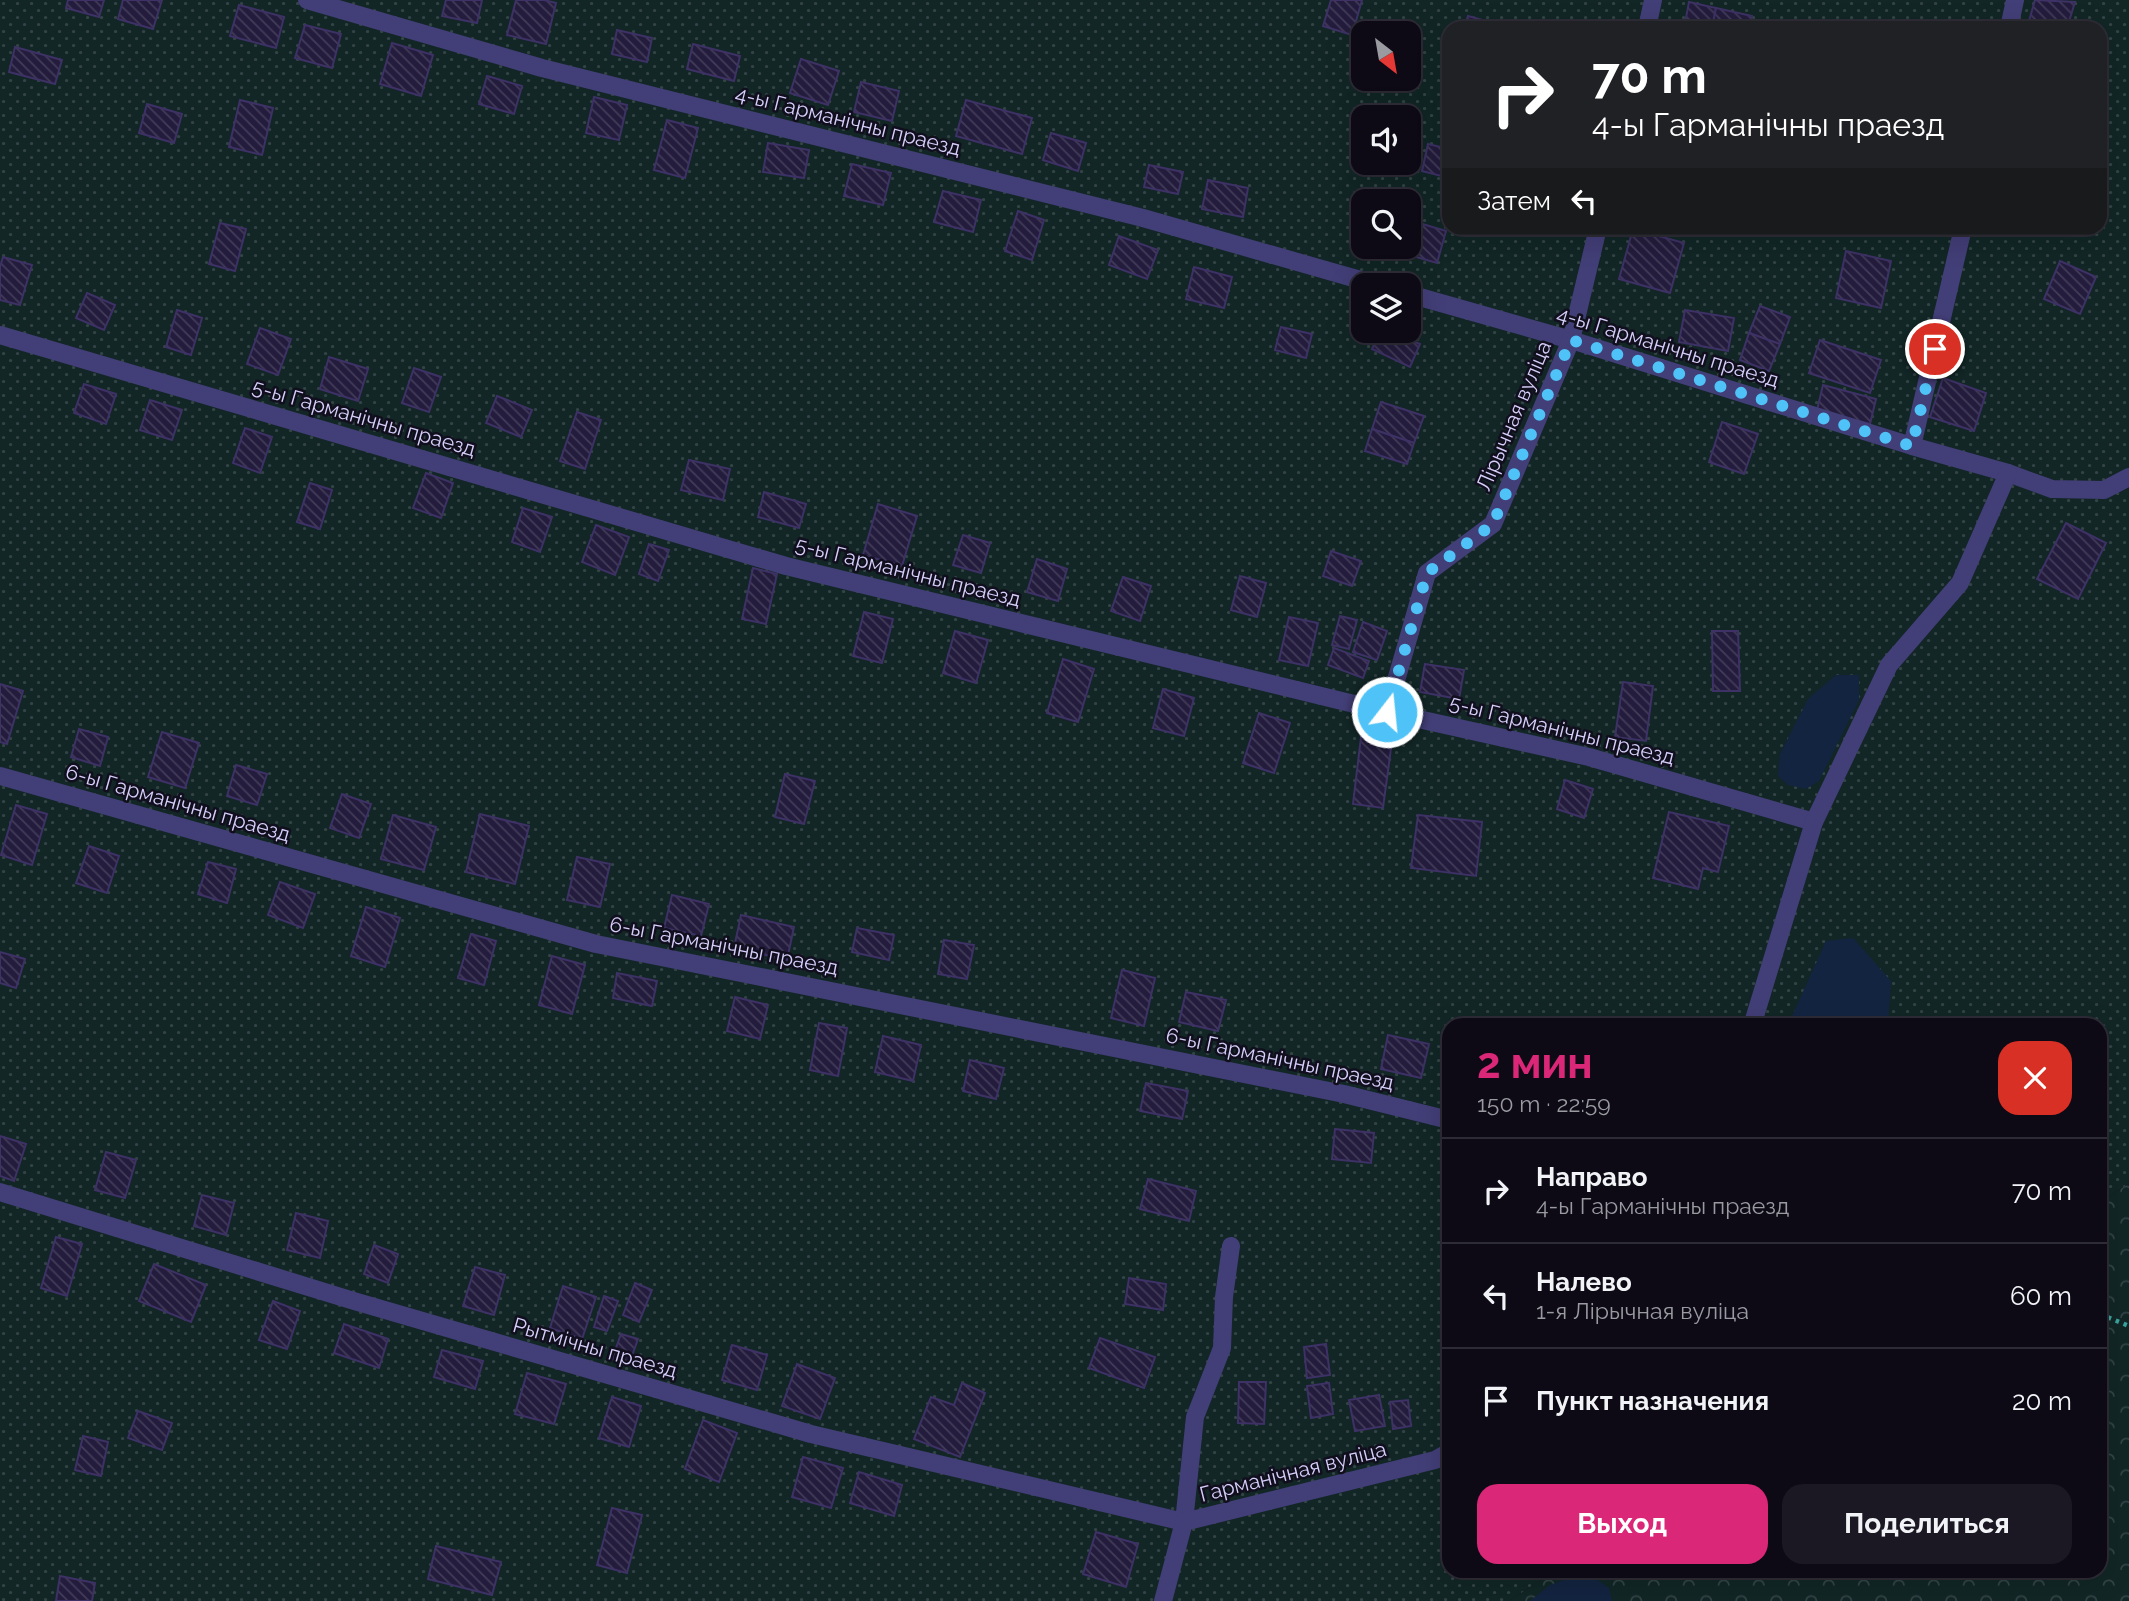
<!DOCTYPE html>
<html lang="ru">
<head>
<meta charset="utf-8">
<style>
	:root { --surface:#0d0a16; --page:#1b1823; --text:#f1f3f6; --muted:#9a9aa1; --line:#2d2b35; --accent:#db2777 }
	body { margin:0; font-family:Raleway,sans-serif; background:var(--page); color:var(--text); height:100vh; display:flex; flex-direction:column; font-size:26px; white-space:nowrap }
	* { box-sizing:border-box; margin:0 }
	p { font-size:23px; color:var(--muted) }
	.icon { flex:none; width:38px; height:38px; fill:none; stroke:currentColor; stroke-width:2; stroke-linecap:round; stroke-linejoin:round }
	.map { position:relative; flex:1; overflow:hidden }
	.details { position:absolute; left:1442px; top:1018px; width:665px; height:560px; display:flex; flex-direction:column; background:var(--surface); border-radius:21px; box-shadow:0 7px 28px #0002,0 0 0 2px var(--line) }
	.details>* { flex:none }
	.hud { position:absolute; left:1442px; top:21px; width:665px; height:214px; border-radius:21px; box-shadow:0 7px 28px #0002,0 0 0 2px var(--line); background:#202124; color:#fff; overflow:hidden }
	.needle { width:46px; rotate:149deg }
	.buttons { position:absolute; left:1351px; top:21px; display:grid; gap:14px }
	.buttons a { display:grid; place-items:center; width:70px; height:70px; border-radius:14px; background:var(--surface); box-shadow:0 7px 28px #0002,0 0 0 2px var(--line); font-size:35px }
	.pin { position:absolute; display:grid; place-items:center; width:60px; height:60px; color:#fff; margin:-30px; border:4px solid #fff; border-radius:50%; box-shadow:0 2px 7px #0007 }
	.me { position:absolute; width:77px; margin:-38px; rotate:16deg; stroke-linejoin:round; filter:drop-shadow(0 0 5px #0008) }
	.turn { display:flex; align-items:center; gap:24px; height:147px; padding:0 35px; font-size:32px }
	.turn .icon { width:91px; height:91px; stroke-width:2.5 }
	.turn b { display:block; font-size:49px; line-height:60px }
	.then { display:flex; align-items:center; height:66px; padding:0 35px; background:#0003; gap:14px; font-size:26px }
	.round { display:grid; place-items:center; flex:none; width:74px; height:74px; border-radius:21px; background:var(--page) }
	.head { display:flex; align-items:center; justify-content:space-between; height:119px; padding:0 35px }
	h1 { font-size:42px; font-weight:700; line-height:52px; color:var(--accent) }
	.button { display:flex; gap:14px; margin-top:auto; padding:14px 35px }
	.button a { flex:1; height:80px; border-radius:21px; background:var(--accent); color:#fff; font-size:28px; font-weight:700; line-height:80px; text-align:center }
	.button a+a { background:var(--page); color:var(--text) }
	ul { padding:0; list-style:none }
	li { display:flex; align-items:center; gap:21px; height:105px; padding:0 35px; border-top:2px solid var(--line) }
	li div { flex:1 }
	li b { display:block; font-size:26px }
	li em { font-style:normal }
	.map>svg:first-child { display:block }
	.forest { fill:url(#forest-crowns) }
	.garden { fill:url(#garden-dots); fill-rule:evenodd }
	.water { fill:#132441 }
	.building { fill:url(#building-back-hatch); stroke:#3d3165; stroke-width:2 }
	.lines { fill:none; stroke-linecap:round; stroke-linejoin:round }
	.path { stroke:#3aa39f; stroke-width:4.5; stroke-dasharray:3.5 5; stroke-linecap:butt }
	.minor { stroke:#423e77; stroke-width:18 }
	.route { stroke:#4fc3f7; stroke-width:12; stroke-dasharray:0 21.6 }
	.labels { text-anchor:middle; stroke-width:5; stroke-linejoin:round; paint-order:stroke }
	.street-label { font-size:21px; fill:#d5cffa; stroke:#110e1d }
</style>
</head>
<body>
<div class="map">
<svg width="2129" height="1601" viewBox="0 0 2129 1601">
	<defs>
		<pattern id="forest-crowns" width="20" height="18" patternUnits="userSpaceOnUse" patternTransform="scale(1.75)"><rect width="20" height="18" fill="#122626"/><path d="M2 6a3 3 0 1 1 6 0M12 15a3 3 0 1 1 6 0" fill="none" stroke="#344446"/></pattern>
		<pattern id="garden-dots" width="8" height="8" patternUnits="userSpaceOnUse" patternTransform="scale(1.75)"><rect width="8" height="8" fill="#122626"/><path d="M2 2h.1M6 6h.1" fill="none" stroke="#344446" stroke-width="1.8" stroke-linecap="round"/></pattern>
		<pattern id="building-back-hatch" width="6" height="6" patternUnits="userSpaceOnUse" patternTransform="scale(1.75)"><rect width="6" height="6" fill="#231c3c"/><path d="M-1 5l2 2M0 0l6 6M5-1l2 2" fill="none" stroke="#423c59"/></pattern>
	</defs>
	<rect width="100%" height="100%" fill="#110e1d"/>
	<!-- forest -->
	<polygon class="forest" points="2129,1183 2129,1601 1509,1601 1553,1572 2100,1572 2100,1203"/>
	<!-- garden -->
	<path class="garden" d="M0,0H2129V1183L2100,1203V1026H1449V1572H1553L1509,1601H0ZM1449,28H2100V228H1449ZM1363,33H1409V79H1363ZM1363,117H1409V163H1363ZM1363,201H1409V247H1363ZM1363,285H1409V331H1363Z"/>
	<!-- water -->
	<g class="water">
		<polygon points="1836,675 1859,675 1859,700 1819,781 1806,789 1788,785 1778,776 1780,754 1808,699"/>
		<polygon points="1853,938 1891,981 1888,1025 1788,1025 1826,941"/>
		<polygon points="1586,1572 1609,1588 1612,1601 1530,1601 1550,1585"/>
	</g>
	<!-- building -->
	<g class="building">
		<polygon points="68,0 104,0 99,17 66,8"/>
		<polygon points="123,0 162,0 153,29 118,19"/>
		<polygon points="446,0 482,0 477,23 442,16"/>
		<polygon points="516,0 544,0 556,3 546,44 507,35"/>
		<polygon points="1331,0 1362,0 1352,35 1323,26"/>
		<polygon points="2035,0 2075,2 2067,28 2027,28"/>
		<polygon points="1689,2 1716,8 1712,28 1684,28"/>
		<polygon points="239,5 284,17 276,48 230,36"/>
		<polygon points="1716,8 1752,16 1750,28 1712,28"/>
		<polygon points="1468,16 1504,26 1503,28 1464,28"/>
		<polygon points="305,25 341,34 332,68 295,58"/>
		<polygon points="617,30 652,38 647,62 612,54"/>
		<polygon points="392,43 433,55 421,96 380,84"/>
		<polygon points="693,44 740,56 734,81 687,69"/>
		<polygon points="15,47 62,60 55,84 9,72"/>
		<polygon points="801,59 839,71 828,105 790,93"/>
		<polygon points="487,76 522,86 514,114 479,104"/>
		<polygon points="861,82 899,91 892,121 854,112"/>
		<polygon points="594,97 627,105 619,140 586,133"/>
		<polygon points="240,100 273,108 262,155 229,147"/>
		<polygon points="966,100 1032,118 1022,154 956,136"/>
		<polygon points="147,104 182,114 174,143 139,133"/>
		<polygon points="667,120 698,128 685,178 654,170"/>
		<polygon points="1051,133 1086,143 1078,171 1043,160"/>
		<polygon points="768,143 809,150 804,178 763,172"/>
		<polygon points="1428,144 1449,149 1449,178 1422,171"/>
		<polygon points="852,164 891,173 883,205 844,196"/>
		<polygon points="1149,165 1183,172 1178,194 1144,187"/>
		<polygon points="1208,180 1248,188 1243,217 1202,209"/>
		<polygon points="943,191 981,200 973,232 934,222"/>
		<polygon points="1018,211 1044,220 1032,260 1005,251"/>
		<polygon points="1409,220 1446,231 1437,263 1392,250 1393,247 1409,247"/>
		<polygon points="220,223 246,229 235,271 209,264"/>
		<polygon points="1633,229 1684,243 1670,293 1619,279"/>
		<polygon points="1119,236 1158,250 1147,279 1109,265"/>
		<polygon points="1846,251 1891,261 1881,308 1836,298"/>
		<polygon points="3,257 32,265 20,305 0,300 0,267"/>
		<polygon points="2060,261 2096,277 2080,314 2044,299"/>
		<polygon points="1194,267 1232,277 1224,308 1186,299"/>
		<polygon points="87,293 115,305 104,330 76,318"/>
		<polygon points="1760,306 1790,317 1780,344 1749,333"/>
		<polygon points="177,310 202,318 191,355 166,347"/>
		<polygon points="1685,310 1734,318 1728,351 1679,342"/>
		<polygon points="1281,327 1312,334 1306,358 1275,350"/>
		<polygon points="260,328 291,339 278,375 247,364"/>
		<polygon points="1380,331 1390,331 1420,344 1410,367 1372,349"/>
		<polygon points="1749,333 1780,344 1769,371 1740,360"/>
		<polygon points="1820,340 1881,360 1870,393 1809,373"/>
		<polygon points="329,357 368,369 358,401 320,389"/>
		<polygon points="414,368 441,377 429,412 402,403"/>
		<polygon points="1943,378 1986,393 1974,431 1930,417"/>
		<polygon points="84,384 116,394 106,424 74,413"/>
		<polygon points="1823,385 1876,399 1870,424 1817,410"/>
		<polygon points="497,396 532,410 521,437 486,423"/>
		<polygon points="150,400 182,410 172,440 140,430"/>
		<polygon points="1381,402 1424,416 1414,443 1372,429"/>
		<polygon points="577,412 601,420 585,469 560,461"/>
		<polygon points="1722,422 1758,434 1744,474 1709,462"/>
		<polygon points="245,428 272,437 260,473 233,463"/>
		<polygon points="1372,429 1414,443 1407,464 1365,451"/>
		<polygon points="689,460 730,469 723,500 681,490"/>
		<polygon points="426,473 453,483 441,518 413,508"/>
		<polygon points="310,483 332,490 320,529 297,522"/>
		<polygon points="764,492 806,504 799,528 758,517"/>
		<polygon points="878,504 917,516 902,566 863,555"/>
		<polygon points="523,508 552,517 540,552 512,542"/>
		<polygon points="2066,523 2106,543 2078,599 2037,579"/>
		<polygon points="596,525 629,537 615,575 582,562"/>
		<polygon points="963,535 990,543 981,573 953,565"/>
		<polygon points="649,544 669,550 658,581 639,574"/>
		<polygon points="1331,551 1361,561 1352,586 1323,576"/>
		<polygon points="1037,559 1067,569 1058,601 1027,592"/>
		<polygon points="753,568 777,574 766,624 742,619"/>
		<polygon points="1240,576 1266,583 1257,617 1231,610"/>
		<polygon points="1123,577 1151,586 1140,621 1111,611"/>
		<polygon points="864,612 893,619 882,663 853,656"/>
		<polygon points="1340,616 1357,620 1349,649 1332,645"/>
		<polygon points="1289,617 1318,623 1308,666 1279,660"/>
		<polygon points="1363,622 1387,631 1377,660 1353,652"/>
		<polygon points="955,631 988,640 976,683 943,673"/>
		<polygon points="1712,631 1738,631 1740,691 1713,691"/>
		<polygon points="1334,648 1369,661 1363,678 1328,665"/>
		<polygon points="1063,659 1094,669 1078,722 1047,713"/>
		<polygon points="1425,664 1464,670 1459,699 1420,692"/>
		<polygon points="1623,682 1653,686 1646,741 1615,737"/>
		<polygon points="0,684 23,691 7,744 0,742"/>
		<polygon points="1163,689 1194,698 1184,736 1153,728"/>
		<polygon points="1259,713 1290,723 1274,773 1243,763"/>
		<polygon points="79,729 108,737 100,766 71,757"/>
		<polygon points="162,732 199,743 185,788 148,777"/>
		<polygon points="1361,737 1392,741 1383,808 1353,804"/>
		<polygon points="236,765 267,774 257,805 227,796"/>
		<polygon points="785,774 815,781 804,824 775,817"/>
		<polygon points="1565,780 1593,789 1584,818 1557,809"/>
		<polygon points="342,794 371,804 359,838 330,828"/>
		<polygon points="16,805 47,814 32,865 1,855"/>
		<polygon points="1669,812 1729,826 1718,872 1703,868 1698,889 1653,878"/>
		<polygon points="480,814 529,826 515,884 466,872"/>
		<polygon points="393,815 436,827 424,870 381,859"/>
		<polygon points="1418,815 1482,822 1476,876 1411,868"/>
		<polygon points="89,846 119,856 107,893 76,883"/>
		<polygon points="577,857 610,864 600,907 567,900"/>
		<polygon points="208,862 236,869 227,903 198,894"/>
		<polygon points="280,882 315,894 303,928 268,915"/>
		<polygon points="672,895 709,904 701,936 664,928"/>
		<polygon points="366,907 400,918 385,967 351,956"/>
		<polygon points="741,915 794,927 787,960 734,948"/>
		<polygon points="857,928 894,935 889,960 852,952"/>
		<polygon points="471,934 496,941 484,985 458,978"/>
		<polygon points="944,940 974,945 967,979 938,974"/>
		<polygon points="0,952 25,959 16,988 0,983"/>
		<polygon points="552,956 585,965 572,1014 539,1005"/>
		<polygon points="1122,970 1155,978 1144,1026 1111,1018"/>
		<polygon points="617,973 657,981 652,1006 613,998"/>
		<polygon points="1186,992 1226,1000 1218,1031 1179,1022"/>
		<polygon points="735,997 768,1005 760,1039 727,1031"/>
		<polygon points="819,1023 847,1028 838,1076 810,1070"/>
		<polygon points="1388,1035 1429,1044 1421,1078 1381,1069"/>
		<polygon points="883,1036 921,1045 913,1081 875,1072"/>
		<polygon points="970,1060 1004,1068 996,1099 963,1091"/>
		<polygon points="1146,1083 1188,1091 1182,1119 1140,1111"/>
		<polygon points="1335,1129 1374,1133 1371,1163 1332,1159"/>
		<polygon points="0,1136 26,1144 14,1181 0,1176"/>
		<polygon points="106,1152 136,1160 125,1198 95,1190"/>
		<polygon points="1148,1179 1196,1191 1189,1221 1140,1209"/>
		<polygon points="202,1195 234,1203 226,1235 194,1226"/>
		<polygon points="296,1213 328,1221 320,1258 287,1250"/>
		<polygon points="56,1237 82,1244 67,1296 41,1288"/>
		<polygon points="374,1245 398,1254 388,1283 364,1274"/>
		<polygon points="154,1264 206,1285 191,1322 139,1301"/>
		<polygon points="475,1267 505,1275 494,1315 463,1306"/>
		<polygon points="1129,1278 1166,1284 1163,1310 1125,1304"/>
		<polygon points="635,1283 652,1290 639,1322 623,1315"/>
		<polygon points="563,1286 596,1297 582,1339 550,1328"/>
		<polygon points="604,1296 618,1301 607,1331 594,1327"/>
		<polygon points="273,1301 300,1311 287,1349 259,1340"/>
		<polygon points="344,1324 388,1339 379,1368 334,1353"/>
		<polygon points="621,1334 638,1339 629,1364 612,1359"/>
		<polygon points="1100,1338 1155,1357 1144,1388 1089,1368"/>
		<polygon points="1326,1344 1330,1375 1307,1378 1304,1347"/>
		<polygon points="732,1345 767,1355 757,1390 722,1380"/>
		<polygon points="442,1350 483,1361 475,1389 434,1377"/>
		<polygon points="797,1364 835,1378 820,1419 782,1406"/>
		<polygon points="527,1373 566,1384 554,1424 515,1414"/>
		<polygon points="1239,1382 1266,1382 1264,1424 1238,1423"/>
		<polygon points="962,1383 985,1393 960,1457 914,1439 931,1397 954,1405"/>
		<polygon points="1329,1383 1333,1414 1311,1418 1307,1386"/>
		<polygon points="1379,1395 1385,1426 1355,1431 1349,1400"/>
		<polygon points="612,1397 641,1406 629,1447 599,1438"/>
		<polygon points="1408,1400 1411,1426 1393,1429 1390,1402"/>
		<polygon points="138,1411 172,1423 162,1450 128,1438"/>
		<polygon points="703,1420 737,1433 719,1482 685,1469"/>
		<polygon points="83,1436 108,1442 101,1476 75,1470"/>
		<polygon points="803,1457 843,1468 831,1508 792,1497"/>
		<polygon points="859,1472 902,1485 894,1516 850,1503"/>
		<polygon points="612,1508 642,1515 627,1573 597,1565"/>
		<polygon points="1096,1532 1138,1544 1126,1587 1083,1574"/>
		<polygon points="436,1546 501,1562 492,1595 428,1579"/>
		<polygon points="60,1576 95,1583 92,1601 56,1601"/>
	</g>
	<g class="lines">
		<!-- path -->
		<polyline class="path" points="2100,1314 2129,1326"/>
		<!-- minor -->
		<g class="minor">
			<polyline points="307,0 542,68 1143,218 1378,285"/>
			<polyline points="1647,28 1653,0"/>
			<polyline points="2009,28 2015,0"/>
			<polyline points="1409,294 1571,340 1912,446 2008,473 2052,489 2104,490 2129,477"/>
			<polyline points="0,335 786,566 1387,712 1589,757 1814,822"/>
			<polyline points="1912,446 1963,228"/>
			<polyline points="1387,712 1427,573 1493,524 1571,340 1598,228"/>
			<polyline points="0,776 596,944 1344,1094 1449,1120"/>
			<polyline points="1752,1026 1814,822 1889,665 1960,583 2008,473"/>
			<polyline points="0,1192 354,1301 811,1434 1184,1522 1195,1417 1222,1348 1224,1297 1231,1246"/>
			<polyline points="1163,1601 1184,1522 1435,1460 1449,1452"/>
		</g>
	</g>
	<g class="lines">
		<!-- route -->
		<polyline class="route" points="1387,712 1427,573 1493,524 1571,340 1912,446 1935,349"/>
	</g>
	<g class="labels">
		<!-- street labels -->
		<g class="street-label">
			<text transform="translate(848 121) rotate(14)" y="7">4-ы Гарманічны праезд</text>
			<text transform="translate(1668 347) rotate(17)" y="7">4-ы Гарманічны праезд</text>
			<text transform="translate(1514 416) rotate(-67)" y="7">Лірычная вуліца</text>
			<text transform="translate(364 418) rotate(16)" y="7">5-ы Гарманічны праезд</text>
			<text transform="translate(908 572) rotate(14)" y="7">5-ы Гарманічны праезд</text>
			<text transform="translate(1562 730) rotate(14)" y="7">5-ы Гарманічны праезд</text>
			<text transform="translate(178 803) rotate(16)" y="7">6-ы Гарманічны праезд</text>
			<text transform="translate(724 946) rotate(11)" y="7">6-ы Гарманічны праезд</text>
			<text transform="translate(1280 1059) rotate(12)" y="7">6-ы Гарманічны праезд</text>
			<text transform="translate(595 1348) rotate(16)" y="7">Рытмічны праезд</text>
			<text transform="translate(1293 1472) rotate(-14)" y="7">Гарманічная вуліца</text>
		</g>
	</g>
</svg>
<div class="buttons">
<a><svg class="needle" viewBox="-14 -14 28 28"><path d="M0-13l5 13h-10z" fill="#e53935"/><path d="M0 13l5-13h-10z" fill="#9a9aa1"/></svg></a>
<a><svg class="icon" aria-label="sound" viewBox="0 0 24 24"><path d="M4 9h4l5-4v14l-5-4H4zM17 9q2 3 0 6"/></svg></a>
<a><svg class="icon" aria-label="search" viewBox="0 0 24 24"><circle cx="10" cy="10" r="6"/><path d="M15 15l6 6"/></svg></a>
<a><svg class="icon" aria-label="layers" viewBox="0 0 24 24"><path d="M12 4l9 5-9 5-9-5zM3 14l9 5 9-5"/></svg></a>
</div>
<div class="pin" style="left:1935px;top:349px;background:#d93025"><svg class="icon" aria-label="arrive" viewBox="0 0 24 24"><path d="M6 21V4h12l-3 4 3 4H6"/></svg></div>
<svg class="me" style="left:1387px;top:712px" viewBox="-20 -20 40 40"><circle r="17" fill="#4fc3f7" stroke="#fff" stroke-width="3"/><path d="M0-11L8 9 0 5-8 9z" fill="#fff"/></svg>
<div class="hud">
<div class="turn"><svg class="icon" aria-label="right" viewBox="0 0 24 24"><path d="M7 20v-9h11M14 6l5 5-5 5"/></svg><div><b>70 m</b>4-ы Гарманічны праезд</div></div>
<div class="then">Затем<svg class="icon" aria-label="left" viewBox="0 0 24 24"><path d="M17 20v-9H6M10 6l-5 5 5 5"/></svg></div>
</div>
<section class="details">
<div class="head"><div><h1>2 мин</h1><p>150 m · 22:59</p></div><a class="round" style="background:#d93025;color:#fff"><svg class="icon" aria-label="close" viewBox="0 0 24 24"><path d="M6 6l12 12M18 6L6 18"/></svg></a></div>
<ul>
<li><svg class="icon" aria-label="right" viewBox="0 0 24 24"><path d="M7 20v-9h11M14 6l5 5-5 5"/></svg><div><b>Направо</b><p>4-ы Гарманічны праезд</p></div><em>70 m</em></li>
<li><svg class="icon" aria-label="left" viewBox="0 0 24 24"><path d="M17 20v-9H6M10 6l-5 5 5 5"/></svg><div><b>Налево</b><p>1-я Лірычная вуліца</p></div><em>60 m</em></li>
<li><svg class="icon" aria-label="arrive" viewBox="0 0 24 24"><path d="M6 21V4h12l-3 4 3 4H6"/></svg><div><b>Пункт назначения</b></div><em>20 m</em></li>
</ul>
<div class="button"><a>Выход</a><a>Поделиться</a></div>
</section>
</div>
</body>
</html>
